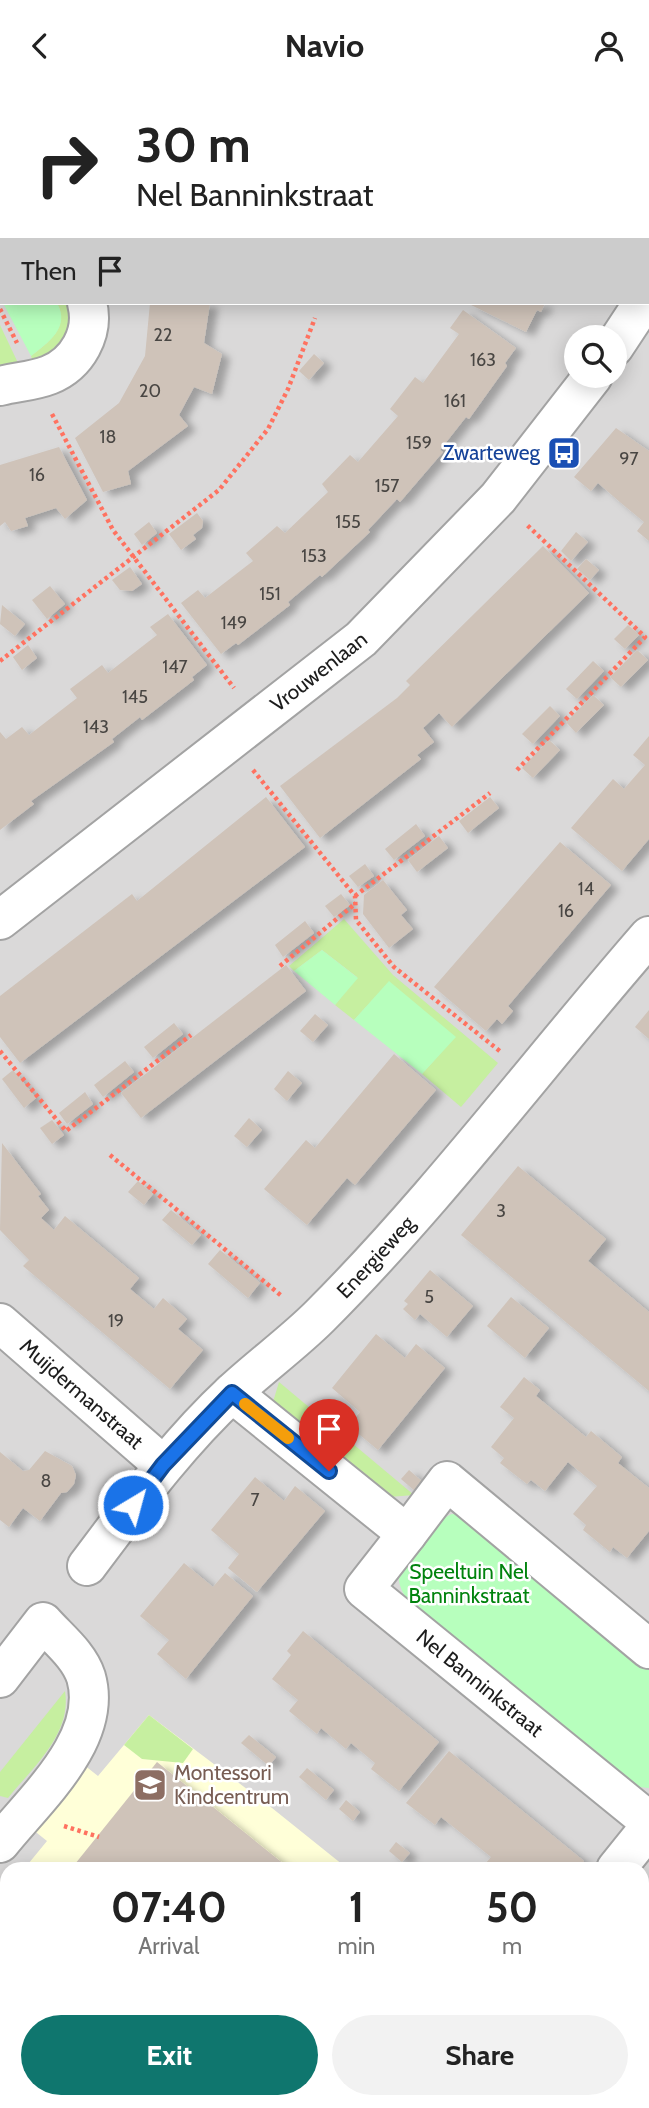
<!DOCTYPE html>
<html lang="en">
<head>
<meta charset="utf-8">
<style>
	:root { --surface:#fff; --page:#f2f2f2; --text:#222; --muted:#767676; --accent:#0f766e }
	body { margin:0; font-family:Cabin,sans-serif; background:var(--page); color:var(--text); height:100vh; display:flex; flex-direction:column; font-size:26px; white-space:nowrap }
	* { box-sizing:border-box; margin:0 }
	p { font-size:23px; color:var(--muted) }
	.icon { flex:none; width:38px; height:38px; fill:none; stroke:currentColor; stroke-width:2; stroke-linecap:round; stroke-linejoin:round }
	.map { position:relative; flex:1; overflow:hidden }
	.details { position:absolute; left:0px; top:1771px; width:649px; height:247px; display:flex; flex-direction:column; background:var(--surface); border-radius:21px 21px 0 0; box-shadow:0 4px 18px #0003 }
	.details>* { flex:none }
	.banner { position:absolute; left:0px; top:0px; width:649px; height:214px; box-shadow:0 4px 18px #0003; background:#fff; color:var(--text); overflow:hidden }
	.buttons { position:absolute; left:564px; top:234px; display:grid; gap:14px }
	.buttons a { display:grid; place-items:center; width:63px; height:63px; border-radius:50%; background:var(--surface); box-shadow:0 4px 18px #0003; font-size:35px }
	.pin { position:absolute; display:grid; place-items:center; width:60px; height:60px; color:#fff; margin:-72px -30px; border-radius:50% 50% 50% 0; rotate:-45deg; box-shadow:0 0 7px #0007 }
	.pin .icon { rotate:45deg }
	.me { position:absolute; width:77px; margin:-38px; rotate:37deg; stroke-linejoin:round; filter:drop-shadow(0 0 5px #0008) }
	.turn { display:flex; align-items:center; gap:24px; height:147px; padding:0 21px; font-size:32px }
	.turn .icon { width:91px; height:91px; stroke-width:2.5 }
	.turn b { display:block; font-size:49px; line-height:60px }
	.then { display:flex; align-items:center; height:66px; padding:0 21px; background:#0003; gap:14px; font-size:26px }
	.eta { display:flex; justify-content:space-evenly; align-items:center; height:119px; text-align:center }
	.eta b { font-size:42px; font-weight:700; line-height:49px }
	.button { display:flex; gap:14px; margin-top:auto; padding:14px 21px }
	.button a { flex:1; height:80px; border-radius:42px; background:var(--accent); color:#fff; font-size:28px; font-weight:700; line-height:80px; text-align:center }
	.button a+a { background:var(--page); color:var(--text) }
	header { display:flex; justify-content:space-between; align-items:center; height:91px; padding:0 21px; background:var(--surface); font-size:32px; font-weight:700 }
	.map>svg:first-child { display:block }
	.residential { fill:#dad9d9; fill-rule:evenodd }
	.education { fill:#ffffd8 }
	.grass { fill:#c6efa0 }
	.park { fill:#b7ffbd }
	.building { fill:#cfc3b9; filter:url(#shadow) }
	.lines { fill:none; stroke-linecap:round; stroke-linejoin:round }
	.minor-casing { stroke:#a3a3a3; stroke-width:42 }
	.path { stroke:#ff7260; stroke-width:4.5; stroke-dasharray:3.5 3.5; stroke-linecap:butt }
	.minor { stroke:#fff; stroke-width:38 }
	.route-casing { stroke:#114b97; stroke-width:18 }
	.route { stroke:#1a73e8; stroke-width:12 }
	.slow { stroke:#f59e0b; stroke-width:12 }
	.labels { text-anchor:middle; stroke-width:5; stroke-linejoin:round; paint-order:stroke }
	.number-label { font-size:18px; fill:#494643 }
	.transit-label { font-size:21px; fill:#164399; stroke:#fff; text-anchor:end }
	.street-label { font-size:21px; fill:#1c1c1c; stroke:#fff }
	.park-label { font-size:21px; fill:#01830d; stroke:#fff }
	.education-label { font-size:21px; fill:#785e54; stroke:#fff; text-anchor:start }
</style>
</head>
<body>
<header><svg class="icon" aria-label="back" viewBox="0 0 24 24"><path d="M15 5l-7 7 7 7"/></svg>Navio<svg class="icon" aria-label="person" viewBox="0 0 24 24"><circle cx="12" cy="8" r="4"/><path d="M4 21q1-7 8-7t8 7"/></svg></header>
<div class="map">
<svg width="649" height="2017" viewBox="0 0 649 2017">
	<defs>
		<filter id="shadow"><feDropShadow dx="8" dy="4.5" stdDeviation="3.5" flood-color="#0004"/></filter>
	</defs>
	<rect width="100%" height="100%" fill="#eeeae0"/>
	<!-- residential -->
	<path class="residential" d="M0,0H649V2017H0ZM2,2H648V212H2ZM576,247H614V285H576ZM7,1778H642V2011H7Z"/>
	<!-- education -->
	<g class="education">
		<polygon points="149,1624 272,1717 348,1778 24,1778 47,1750 27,1734 79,1670 98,1685"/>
		<polygon points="26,2011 449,2011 444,2017 34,2017"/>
	</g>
	<!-- grass -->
	<g class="grass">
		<path d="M57,212H71C74,247 64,257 34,273L31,265C48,252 70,236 57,212Z"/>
		<polygon points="0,234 19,274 0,278"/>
		<polygon points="344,828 393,884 498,972 461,1016 422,983 455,946 389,891 354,929 335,914 357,886 322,859 294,880 289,875"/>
		<polygon points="279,1291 414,1404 389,1406 273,1311"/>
		<path d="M65,1600C72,1643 33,1676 8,1707L0,1705V1681Z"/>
		<polygon points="149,1624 193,1658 183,1672 142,1668 124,1654"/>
		<polygon points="7,1799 7,1952 0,1947 0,1808"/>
	</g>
	<!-- park -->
	<g class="park">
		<path d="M3,212H57C71,236 48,252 31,265Z"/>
		<polygon points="322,859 358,887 335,914 294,880"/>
		<polygon points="389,890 456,946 422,983 354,929"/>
		<path d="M452,1423L460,1424L649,1573V1697L639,1696L407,1509C402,1500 396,1490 400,1478C406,1462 436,1429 452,1423Z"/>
	</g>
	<!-- building -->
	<g class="building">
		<polygon points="150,212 210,212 204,252 222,263 212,303 194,296 179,324 188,335 128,380 131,393 103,401 75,347 119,312 145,265"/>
		<polygon points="467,212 545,212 541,221 537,219 526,241"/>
		<polygon points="463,219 516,257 505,272 507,275 469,328 466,326 440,359 443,361 400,411 397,408 368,439 370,441 322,486 320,484 288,511 290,514 238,554 236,552 221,563 181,512 198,499 205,507 253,470 246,462 277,435 285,442 328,401 322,393 350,364 358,371 398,325 390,318 415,286 423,292 459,243 450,237"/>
		<polygon points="314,263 324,272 309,289 299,280"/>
		<polygon points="616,337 649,360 649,450 637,440 644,431 621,412 598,392 591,400 574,386"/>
		<polygon points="59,356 87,409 65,428 56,417 25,427 28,435 11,440 5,431 0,435 0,374"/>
		<polygon points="197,422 203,430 202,437 193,444 196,448 181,459 169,443"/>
		<polygon points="149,431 157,442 142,454 134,443"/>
		<polygon points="576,441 588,451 571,470 561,460"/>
		<polygon points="543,455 589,502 452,636 439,622 423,637 434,651 417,664 421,668 320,747 280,695 397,607 410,594 406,590"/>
		<polygon points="586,468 599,479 590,489 577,478"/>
		<polygon points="130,476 142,493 132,500 120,499 112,489"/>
		<polygon points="50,495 65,513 47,528 32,509"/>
		<polygon points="2,514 25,533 15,545 0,533"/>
		<polygon points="168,523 207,574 192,586 194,589 142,629 140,626 112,648 114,651 31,710 34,713 0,739 0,641 6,648 22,636 29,644 77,607 70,598 102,574 108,582 157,544 150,536"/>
		<polygon points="628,534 639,544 625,558 614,548"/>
		<polygon points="28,554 37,567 22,579 13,566"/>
		<polygon points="637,559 648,569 621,596 610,586"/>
		<polygon points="593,570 604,580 577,608 566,598"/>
		<polygon points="593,604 604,614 576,642 566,631"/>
		<polygon points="550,615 560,625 533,653 522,643"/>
		<polygon points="649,645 649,748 622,780 571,737 613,688 624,698 645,674 633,664"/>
		<polygon points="549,649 560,659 533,687 522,677"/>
		<polygon points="266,706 305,756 20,972 0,946 0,905 132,803 137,810"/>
		<polygon points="490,706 499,717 468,742 459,730"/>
		<polygon points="416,733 425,745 394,769 385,758"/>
		<polygon points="439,745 448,757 417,781 408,769"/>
		<polygon points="560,751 611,794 508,915 513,920 502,933 497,928 486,940 434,896"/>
		<polygon points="365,773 374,785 358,796 349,785"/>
		<polygon points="383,789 407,819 401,824 413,838 389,857 363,823 364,804"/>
		<polygon points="341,803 350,814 334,826 325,815"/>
		<polygon points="305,830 314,842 283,866 275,854"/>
		<polygon points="286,874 306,900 141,1027 121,1002"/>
		<polygon points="649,919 649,948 635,936"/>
		<polygon points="315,923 328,934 313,951 300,940"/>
		<polygon points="174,932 183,943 153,967 144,956"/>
		<polygon points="394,963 436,999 355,1094 347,1087 307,1134 264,1098 306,1049 315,1057"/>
		<polygon points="125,970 134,981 103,1006 94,994"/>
		<polygon points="13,979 36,1007 24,1017 2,988"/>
		<polygon points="288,980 302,992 287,1010 274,998"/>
		<polygon points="85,1001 93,1013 67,1033 59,1022"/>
		<polygon points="249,1027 262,1039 247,1056 234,1045"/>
		<polygon points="52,1029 64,1044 52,1053 40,1037"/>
		<polygon points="2,1052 41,1103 38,1105 49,1119 41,1127 54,1139 65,1125 139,1187 130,1198 154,1218 163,1207 187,1228 178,1238 203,1259 170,1298 23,1175 29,1169 0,1139"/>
		<polygon points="518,1075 606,1148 588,1170 649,1221 649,1300 461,1144"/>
		<polygon points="138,1090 153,1103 144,1114 128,1101"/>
		<polygon points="171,1119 201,1144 192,1154 162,1129"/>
		<polygon points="220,1159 260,1192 248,1207 208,1173"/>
		<polygon points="430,1179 473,1215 447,1246 420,1223 415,1229 403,1218 408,1213 404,1210"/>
		<polygon points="511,1206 549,1237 525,1267 487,1235"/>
		<polygon points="376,1243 405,1267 416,1253 445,1277 378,1359 349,1335 360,1321 332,1297"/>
		<polygon points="524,1286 540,1299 536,1305 586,1346 591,1340 622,1366 618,1372 649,1397 649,1440 627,1467 613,1456 610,1461 583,1439 586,1434 573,1423 597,1395 568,1371 545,1400 531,1389 527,1393 514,1383 500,1372 504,1367 491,1356 514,1327 500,1316"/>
		<polygon points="45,1360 72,1375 76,1384 74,1393 67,1401 61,1402 40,1430 23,1417 9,1436 0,1429 0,1361 23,1380 29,1379"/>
		<polygon points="409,1379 424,1392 416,1401 401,1388"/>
		<polygon points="255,1386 284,1410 295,1395 325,1420 257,1501 228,1477 239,1463 211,1439"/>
		<polygon points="184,1472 213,1496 225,1482 253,1505 186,1588 157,1563 169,1549 140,1525"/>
		<polygon points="303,1540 439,1651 399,1700 371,1678 375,1672 351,1652 346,1658 321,1637 317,1643 289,1620 298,1609 272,1588 291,1564 287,1560"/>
		<polygon points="249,1644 276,1666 269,1675 241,1652"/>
		<polygon points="449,1660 584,1770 578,1778 481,1778 491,1766 441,1726 435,1734 406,1712"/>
		<polygon points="157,1671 290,1778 71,1778"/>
		<polygon points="307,1677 334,1699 326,1709 299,1686"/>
		<polygon points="346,1709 360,1721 353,1730 339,1718"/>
		<polygon points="396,1751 410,1762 402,1771 389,1760"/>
		<polygon points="649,1807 649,1908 642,1903 642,1884 646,1880 642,1877 642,1825 645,1821 642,1816"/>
		<polygon points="295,2011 329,2011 324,2017 302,2017"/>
		<polygon points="417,2011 448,2011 443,2017 412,2017"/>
		<polygon points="485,2011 590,2011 585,2017 492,2017"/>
	</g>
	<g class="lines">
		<defs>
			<g id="minor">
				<polyline points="0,149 2,150"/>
				<polyline points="614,256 643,212"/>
				<path d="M0,295C16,291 34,290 49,284C77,273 95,242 87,212"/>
				<path id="s1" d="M0,829L361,548L498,407L593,285"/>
				<path id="s2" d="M0,1232L163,1374"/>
				<polyline points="232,1302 407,1443 447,1390 649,1558"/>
				<path id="s3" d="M407,1443L364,1498L649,1730"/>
				<path id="s4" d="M87,1475C133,1414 177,1353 233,1301C261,1275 293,1252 320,1225C437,1108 540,970 649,845"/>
				<path d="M0,1587L43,1531C58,1548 79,1564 86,1586C104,1648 35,1708 0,1752"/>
				<polyline points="616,1778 649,1737"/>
				<polyline points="642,1961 649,1966"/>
			</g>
		</defs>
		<!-- minor casing -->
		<use href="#minor" class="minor-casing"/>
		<!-- path -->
		<g class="path">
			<polyline points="0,194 2,197"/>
			<polyline points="0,207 2,203"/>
			<polyline points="0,218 17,252"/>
			<polyline points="52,323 113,439 234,597"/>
			<polyline points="0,570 219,399 268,338 288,298 315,227"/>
			<polyline points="253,679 355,805 356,829 394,876 501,961"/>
			<polyline points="517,679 645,546 526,433"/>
			<polyline points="355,805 490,702"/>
			<polyline points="280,875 356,812"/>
			<polyline points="0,960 66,1040 191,944"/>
			<polyline points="110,1064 283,1206"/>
			<polyline points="64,1735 99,1746"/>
		</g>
		<!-- minor -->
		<use href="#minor" class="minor"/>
	</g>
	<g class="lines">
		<defs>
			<polyline id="route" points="133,1414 163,1374 232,1302 329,1380"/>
		</defs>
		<!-- route casing -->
		<use href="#route" class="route-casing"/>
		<!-- route -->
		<use href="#route" class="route"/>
		<!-- slow -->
		<polyline class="slow" points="245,1313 288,1347"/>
	</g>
	<!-- icons -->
	<defs>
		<symbol id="bus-square" viewBox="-11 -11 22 22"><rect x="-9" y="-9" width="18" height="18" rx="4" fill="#1a4fb4" stroke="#fff"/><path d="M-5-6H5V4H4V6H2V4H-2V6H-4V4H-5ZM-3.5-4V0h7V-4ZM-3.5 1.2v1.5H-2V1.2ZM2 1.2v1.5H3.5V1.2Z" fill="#fff"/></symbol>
		<symbol id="school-square" viewBox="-11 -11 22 22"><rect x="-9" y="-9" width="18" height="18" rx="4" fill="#8d6e63" stroke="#fff"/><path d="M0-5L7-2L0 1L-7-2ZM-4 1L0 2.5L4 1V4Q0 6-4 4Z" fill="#fff"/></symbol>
	</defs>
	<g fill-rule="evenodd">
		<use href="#bus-square" x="545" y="343" width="38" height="38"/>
		<use href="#school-square" x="131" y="1675" width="38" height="38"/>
	</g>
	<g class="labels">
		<!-- number labels -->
		<g class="number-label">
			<text x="163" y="250">22</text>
			<text x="483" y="275">163</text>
			<text x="150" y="306">20</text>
			<text x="455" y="316">161</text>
			<text x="108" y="352">18</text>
			<text x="419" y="358">159</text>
			<text x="629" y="374">97</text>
			<text x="37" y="390">16</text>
			<text x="387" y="401">157</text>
			<text x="348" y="437">155</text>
			<text x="314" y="471">153</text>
			<text x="270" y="509">151</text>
			<text x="234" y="538">149</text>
			<text x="175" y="582">147</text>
			<text x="135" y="612">145</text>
			<text x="96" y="642">143</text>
			<text x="586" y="804">14</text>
			<text x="566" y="826">16</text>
			<text x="501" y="1126">3</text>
			<text x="429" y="1212">5</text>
			<text x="116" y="1236">19</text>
			<text x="46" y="1396">8</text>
			<text x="255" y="1415">7</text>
		</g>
		<!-- transit labels -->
		<g class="transit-label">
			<text x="540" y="369">Zwarteweg</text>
		</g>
		<!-- street labels -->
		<g class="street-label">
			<text dy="7" stroke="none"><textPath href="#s1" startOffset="404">Vrouwenlaan</textPath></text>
			<text dy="7" stroke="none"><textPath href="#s4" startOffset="424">Energieweg</textPath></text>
			<text dy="7" stroke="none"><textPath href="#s2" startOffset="108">Muijdermanstraat</textPath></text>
			<text dy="7" stroke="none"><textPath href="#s3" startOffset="219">Nel Banninkstraat</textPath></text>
		</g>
		<!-- park labels -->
		<g class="park-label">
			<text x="469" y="1488">Speeltuin Nel<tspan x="469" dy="24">Banninkstraat</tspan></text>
		</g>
		<!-- education labels -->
		<g class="education-label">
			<text x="174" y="1689">Montessori<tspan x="174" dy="24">Kindcentrum</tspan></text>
		</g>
	</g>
</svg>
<div class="buttons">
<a><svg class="icon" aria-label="search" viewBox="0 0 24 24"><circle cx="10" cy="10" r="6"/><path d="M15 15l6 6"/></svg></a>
</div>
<div class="pin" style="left:329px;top:1380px;background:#d93025"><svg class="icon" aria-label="arrive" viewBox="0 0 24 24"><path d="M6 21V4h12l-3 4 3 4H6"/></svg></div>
<svg class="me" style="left:133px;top:1414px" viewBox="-20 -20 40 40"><circle r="17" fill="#1a73e8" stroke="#fff" stroke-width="3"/><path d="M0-11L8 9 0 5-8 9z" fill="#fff"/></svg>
<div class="banner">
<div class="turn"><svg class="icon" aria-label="right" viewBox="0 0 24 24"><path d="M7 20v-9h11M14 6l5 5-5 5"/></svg><div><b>30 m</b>Nel Banninkstraat</div></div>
<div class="then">Then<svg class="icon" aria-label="arrive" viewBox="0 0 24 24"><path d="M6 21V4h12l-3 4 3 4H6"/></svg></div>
</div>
<section class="details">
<div class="eta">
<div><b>07:40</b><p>Arrival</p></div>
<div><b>1</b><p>min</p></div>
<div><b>50</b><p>m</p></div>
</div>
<div class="button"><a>Exit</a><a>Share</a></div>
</section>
</div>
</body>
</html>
